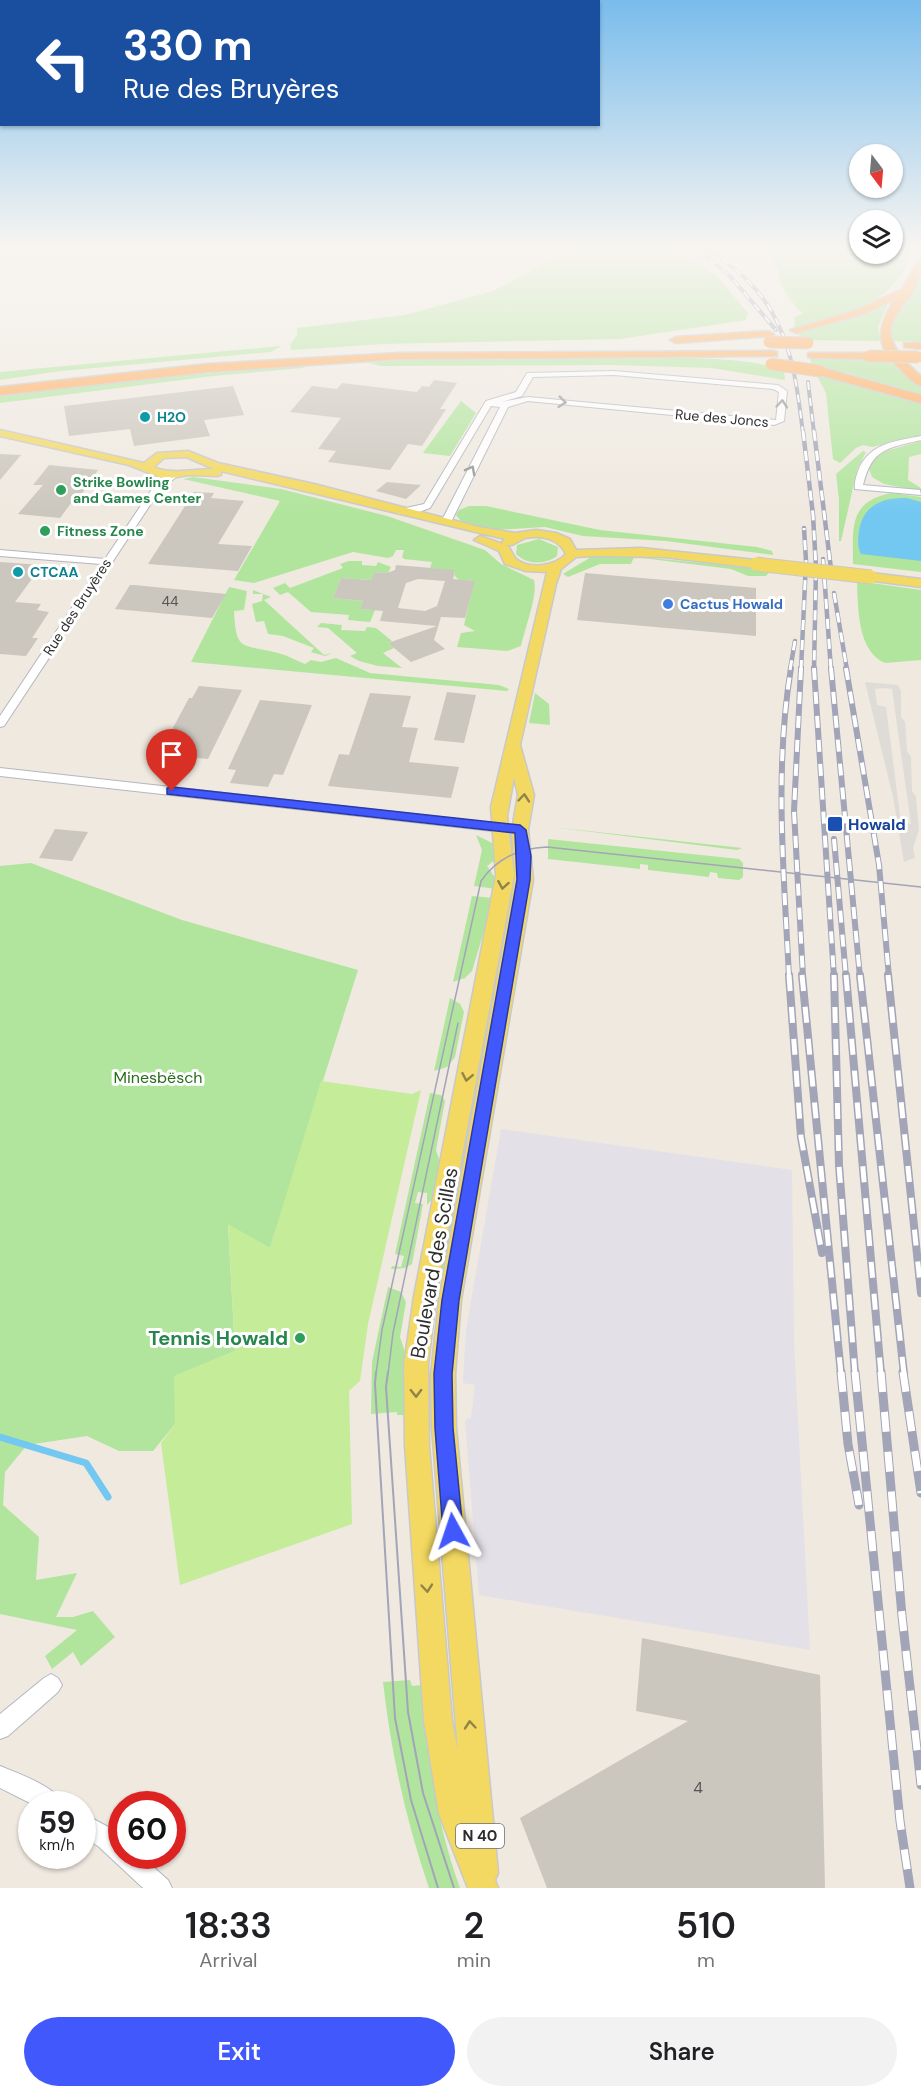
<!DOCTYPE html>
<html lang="en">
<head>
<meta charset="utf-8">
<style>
	:root { --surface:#fff; --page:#f2f2f2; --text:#202124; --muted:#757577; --accent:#4058fc }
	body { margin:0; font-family:"DM Sans",sans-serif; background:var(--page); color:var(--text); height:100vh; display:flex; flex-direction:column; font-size:22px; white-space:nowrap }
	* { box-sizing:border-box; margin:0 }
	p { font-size:20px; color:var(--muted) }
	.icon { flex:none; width:33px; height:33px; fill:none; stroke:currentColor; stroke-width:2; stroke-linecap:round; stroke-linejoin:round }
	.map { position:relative; height:1888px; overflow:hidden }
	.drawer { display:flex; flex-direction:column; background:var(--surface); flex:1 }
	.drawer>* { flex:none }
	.banner { position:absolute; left:0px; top:0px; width:600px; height:126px; box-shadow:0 2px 4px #0004; background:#1a4fa0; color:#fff; overflow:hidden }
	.needle { width:39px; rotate:164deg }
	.fabs { position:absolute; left:849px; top:144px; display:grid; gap:12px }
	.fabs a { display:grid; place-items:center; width:54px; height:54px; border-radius:50%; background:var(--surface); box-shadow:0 2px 4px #0004; font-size:30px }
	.speed { position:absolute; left:18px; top:1791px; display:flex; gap:12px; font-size:30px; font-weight:700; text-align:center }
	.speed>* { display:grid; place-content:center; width:78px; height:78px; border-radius:50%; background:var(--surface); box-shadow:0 2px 4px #0004; line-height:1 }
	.speed small { font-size:15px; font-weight:400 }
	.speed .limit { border:9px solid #d22; background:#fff; color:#111 }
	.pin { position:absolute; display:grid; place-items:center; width:51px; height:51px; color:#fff; margin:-62px -26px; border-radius:50% 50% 50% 0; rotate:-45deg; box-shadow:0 0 6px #0007 }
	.pin .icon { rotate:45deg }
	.me { position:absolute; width:66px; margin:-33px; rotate:355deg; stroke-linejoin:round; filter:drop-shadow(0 0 4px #0008) }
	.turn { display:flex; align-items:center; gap:21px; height:126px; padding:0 24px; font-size:27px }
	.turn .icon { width:78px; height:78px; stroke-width:2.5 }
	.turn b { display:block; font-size:42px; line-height:51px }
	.eta { display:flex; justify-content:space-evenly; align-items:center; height:102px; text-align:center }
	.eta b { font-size:36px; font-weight:600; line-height:42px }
	.cta { display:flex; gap:12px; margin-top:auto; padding:12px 24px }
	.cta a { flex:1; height:69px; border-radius:36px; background:var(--accent); color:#fff; font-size:24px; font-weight:600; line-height:69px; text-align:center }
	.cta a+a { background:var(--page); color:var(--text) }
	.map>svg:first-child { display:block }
	.industrial { fill:#e3e0e8 }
	.green { fill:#b1e59d }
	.pitch { fill:#c4ec99 }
	.plaza { fill:#dfdcd7; fill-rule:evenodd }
	.water { fill:#73c8f1 }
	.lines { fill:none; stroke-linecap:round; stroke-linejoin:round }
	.stream { stroke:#73c8f1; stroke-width:7 }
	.building { fill:#cbc7be; fill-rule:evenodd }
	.minor-casing { stroke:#b4b6c1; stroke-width:2 }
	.major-casing { stroke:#c9c9c9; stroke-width:3 }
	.highway-casing { stroke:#c9c9c9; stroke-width:3 }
	.minor { fill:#fff; fill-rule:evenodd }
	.major { fill:#f3d961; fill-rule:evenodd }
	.highway { fill:#ffab5b; fill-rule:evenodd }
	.tram-far1 { stroke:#a2a4b8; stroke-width:1.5 }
	.tram { stroke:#a2a4b8; stroke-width:2 }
	.rail-far4-casing { stroke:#a2a4b8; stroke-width:4 }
	.rail-far3-casing { stroke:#a2a4b8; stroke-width:4.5 }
	.rail-far2-casing { stroke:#a2a4b8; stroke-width:6 }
	.rail-far1-casing { stroke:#a2a4b8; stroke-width:8 }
	.rail-casing { stroke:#a2a4b8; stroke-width:9 }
	.rail-far4 { stroke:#fff; stroke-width:2; stroke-dasharray:8; stroke-linecap:butt }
	.rail-far3 { stroke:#fff; stroke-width:3; stroke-dasharray:10; stroke-linecap:butt }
	.rail-far2 { stroke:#fff; stroke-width:4; stroke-dasharray:12; stroke-linecap:butt }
	.rail-far1 { stroke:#fff; stroke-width:5; stroke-dasharray:16; stroke-linecap:butt }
	.rail { stroke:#fff; stroke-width:7; stroke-dasharray:20; stroke-linecap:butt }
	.major-bridge-casing { stroke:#c9c9c9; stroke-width:15; stroke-linecap:butt }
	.highway-bridge-casing { stroke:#c9c9c9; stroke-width:13; stroke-linecap:butt }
	.major-bridge { stroke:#f3d961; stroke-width:13 }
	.highway-bridge { stroke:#ffab5b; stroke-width:11 }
	.oneway { stroke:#969696 }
	.oneway2 { stroke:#908448 }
	.route { fill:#4058fc; stroke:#2a39a4; stroke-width:1.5 }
	.culture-dot { fill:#0f9aa8; stroke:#fff; stroke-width:2 }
	.leisure-dot { fill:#2e9e5b; stroke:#fff; stroke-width:2 }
	.shop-dot { fill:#3f7fe0; stroke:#fff; stroke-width:2 }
	.transit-dot { fill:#1a4fb4; stroke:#fff; stroke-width:2 }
	.labels { text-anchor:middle; stroke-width:6; stroke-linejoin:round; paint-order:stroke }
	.far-culture-label { font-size:14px; font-weight:bold; fill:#0d838f; stroke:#fff; text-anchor:start }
	.far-street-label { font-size:14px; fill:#2e2e2e; stroke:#fff }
	.far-leisure-label { font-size:14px; font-weight:bold; fill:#27864d; stroke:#fff; text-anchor:start }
	.number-label { font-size:14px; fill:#555452 }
	.far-shop-label { font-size:14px; font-weight:bold; fill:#366cbe; stroke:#fff; text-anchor:start }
	.shield { fill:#fff; stroke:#6d6d6d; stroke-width:1.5 }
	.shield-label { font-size:15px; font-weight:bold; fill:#2e2e2e }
	.transit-label { font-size:16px; font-weight:bold; fill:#164399; stroke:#fff; text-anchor:start }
	.park-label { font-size:16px; fill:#276e1a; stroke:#fff }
	.near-number-label { font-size:16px; fill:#555452 }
	.near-street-label { font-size:20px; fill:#2e2e2e; stroke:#fff }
	.near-leisure-label { font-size:20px; font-weight:bold; fill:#27864d; stroke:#fff; text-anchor:end }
</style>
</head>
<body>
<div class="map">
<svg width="921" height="1888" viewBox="0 0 921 1888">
	<rect width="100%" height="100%" fill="#efe9e0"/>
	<!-- industrial -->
	<polygon class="industrial" points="501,1129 792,1170 794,1344 810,1650 479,1595 465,1420 471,1418 475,1385 463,1383 466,1330"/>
	<!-- green -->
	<g class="green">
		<polygon points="572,249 677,249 716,275 748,313 746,320 620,339 383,344 291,350 290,345 297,335 297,328 405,315 493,291"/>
		<path d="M754,249H859L860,254H892L893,249L914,251C891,306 848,315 795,328L794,317L803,314C793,304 776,283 779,268Z"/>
		<path d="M921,275V342L891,341C889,316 907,295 921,275Z"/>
		<polygon points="886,304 888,304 878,327 880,341 802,340 797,331 851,319"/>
		<polygon points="281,346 271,352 61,371 0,380 0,372"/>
		<path d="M616,358C660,359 747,354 784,371L785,380L711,368L612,365L381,366L369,363L401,360Z"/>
		<polygon points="810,359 890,361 921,388 921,394 848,373 812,367"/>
		<polygon points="304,366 303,368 213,376 0,403 0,395 139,379"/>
		<polygon points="816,374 921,401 921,435 872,447 863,445 856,448 840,463 833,459 826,393"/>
		<polygon points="461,401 476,413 450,456 423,453"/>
		<polygon points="921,441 921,454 909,457 908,480 921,488 921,491 884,484 872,477 868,466 879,453"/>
		<polygon points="863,451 866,452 857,470 841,541 839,541 839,499 836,474"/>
		<path d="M193,477L281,489L387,516L485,550L501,564L534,580C538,595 525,628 521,646L507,651L457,647L461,633L475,631L464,625L474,581L459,580L454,575L455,571L430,568L432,562L404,559L402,557L404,550H396L393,556L388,558L353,552L254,583L234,580L280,501L183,479Z"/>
		<path d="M891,493L921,497V572L853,564C853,528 848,502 891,493Z"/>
		<polygon points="469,506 486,506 600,530 757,547 772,551 773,555 666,541 583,536 545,527 493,530 461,521 456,515 459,510"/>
		<path d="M539,539L558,547L557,556C545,565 527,565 516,554L517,545Z"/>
		<polygon points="612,554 771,570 766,576 748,576 731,569 634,557 631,564 600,564 568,577 563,574 591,557"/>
		<polygon points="349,561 362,561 362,565 376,566 378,562 391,567 388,573 374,572 371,580 341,578 333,598 363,601 360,609 375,610 370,622 348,620 349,615 311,612 288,592 280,595 273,588 285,583 290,588 343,568 340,564"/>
		<path d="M857,581L921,590V660L885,663C857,651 858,607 857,581Z"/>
		<path d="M229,587L247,591L244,610L234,611C236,652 242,644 274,652C285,654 295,660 305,664L311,660L321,662L336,658L370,673L499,685L509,689L507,691L191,662Z"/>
		<polygon points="253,590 271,597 264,600 324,655 333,653 325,656 311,652 314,648 283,636 268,634 264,621 256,622 252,604 262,601 263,594 253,594"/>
		<polygon points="321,623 342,625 341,630 365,631 367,627 376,628 392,641 388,643 394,648 383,653 402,668 378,666 359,661 350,656 357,653 328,628 317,627"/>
		<polygon points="535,693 549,704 550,725 529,723"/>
		<polygon points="552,827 742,848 737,850"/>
		<polygon points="476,835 492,843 498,858 487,866 496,879 496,889 474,886 482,850"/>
		<polygon points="548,839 739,859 743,863 743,877 739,880 718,878 717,873 710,872 709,877 648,870 648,865 640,864 640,869 548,859"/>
		<polygon points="31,863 182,920 358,970 270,1248 228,1225 235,1351 175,1376 175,1424 153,1451 119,1451 87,1436 27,1445 5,1472 3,1505 39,1537 36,1580 77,1573 56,1617 73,1617 93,1611 115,1637 81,1666 73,1652 52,1669 45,1656 77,1630 0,1614 0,866"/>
		<polygon points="472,896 494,898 472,971 465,978 453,982"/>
		<polygon points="450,998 460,1004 464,1012 455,1057 447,1067 434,1071"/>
		<polygon points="430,1093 441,1095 445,1101 436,1150 441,1166 434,1197 427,1205 427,1193 418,1192 415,1203 423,1204 412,1264 405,1268 391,1269 392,1266 401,1267 404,1256 395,1254"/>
		<polygon points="462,1142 468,1143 444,1275 439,1276"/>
		<polygon points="388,1287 401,1292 406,1302 400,1337 406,1355 405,1415 397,1415 397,1412 371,1414 372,1362"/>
		<path d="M410,1680L412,1686L421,1685C427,1754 436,1822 460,1888H429C406,1821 391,1753 383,1682Z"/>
	</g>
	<!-- pitch -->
	<polygon class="pitch" points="321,1081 412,1094 421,1090 368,1324 360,1381 349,1391 352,1524 180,1585 161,1443 175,1424 174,1376 235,1351 228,1224 270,1248"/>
	<!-- plaza -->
	<path class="plaza" d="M865,682L898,685L901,691V717L905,722L907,751L911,757L912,791L916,797L919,830L913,848L915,858L904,862L893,797ZM884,688L892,689L911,824L901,823L886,707L877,705L875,689Z"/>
	<!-- water -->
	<path class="water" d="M907,498L921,502V561L861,554C857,547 858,538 859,531C863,505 883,497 907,498Z"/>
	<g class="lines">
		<!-- stream -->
		<polyline class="stream" points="0,1437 86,1463 108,1497"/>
	</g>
	<!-- building -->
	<g class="building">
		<polygon points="434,380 457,383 440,409 446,409 422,446 408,444 390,470 328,462 336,451 318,449 341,418 290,412 312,386 337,389 342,383 417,392 422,386 429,387"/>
		<polygon points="233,386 244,415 204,420 210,436 134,446 130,429 69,436 64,406"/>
		<polygon points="0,454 21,455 0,480"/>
		<polygon points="49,465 98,470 81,495 77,495 60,518 18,514 43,485 33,485"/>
		<polygon points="387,482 421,485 406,499 376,491"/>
		<polygon points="194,492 214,493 211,498 244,501 218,544 252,546 238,571 148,564"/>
		<polygon points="0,562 42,565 15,602 41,604 37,610 49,612 32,638 38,638 26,656 0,654"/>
		<path d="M396,565L455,570L453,579L475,581L465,618L441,617L434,640L445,649L411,662L388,643L437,626L380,621L383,611L360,609L363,601L333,598L341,578L371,580L374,572L387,573L395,570ZM418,579L445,581L437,606L425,611L398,608L406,583Z"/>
		<polygon points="585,573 756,588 756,636 577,620"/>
		<polygon points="130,585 134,585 226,594 212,618 115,609"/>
		<polygon points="199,686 242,690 208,759 159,754 189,698 192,698"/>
		<polygon points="447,692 476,695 464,743 434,740"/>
		<polygon points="370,693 411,696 402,727 418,728 409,762 459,767 451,798 328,786 339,754 349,755"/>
		<polygon points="260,700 312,705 283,775 274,774 268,787 230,783 236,770 228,769"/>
		<polygon points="55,829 88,832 72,861 39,858"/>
		<polygon points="642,1638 820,1675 825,1888 547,1888 520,1818 688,1721 636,1711"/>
	</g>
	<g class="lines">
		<defs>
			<g id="minor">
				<path d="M614,371L778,385L787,391L784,421L774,425L528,401L508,407L451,522L443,524L441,522L500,407L491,406L430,508C419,512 404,518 393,511L424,504L486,401L516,392L527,373ZM614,375L773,389L779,392L776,420L528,397L501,402L522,396L533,377Z"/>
				<path d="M921,436V440C888,448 872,448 863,485L920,490L921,495L855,489C854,483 856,477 858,471C869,443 895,441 921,436Z"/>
				<polygon points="170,474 177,476 158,493 4,726 0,727 0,716 101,564 0,556 0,550 105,559 152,489"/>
				<polygon points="0,768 520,826 526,830 520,834 0,776"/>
				<polygon points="51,1674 58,1678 62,1685 58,1692 8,1736 0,1739 0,1714 44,1678"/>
				<path d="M0,1766C17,1773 57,1787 63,1804H32L0,1788Z"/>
				<polygon points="82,1813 114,1830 122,1837 122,1856 141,1856 168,1880 172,1888 143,1888 98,1846 82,1837"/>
			</g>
			<g id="major">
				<path d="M0,430L144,463L157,453L188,451L218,463L314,484L479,527L515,533L536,530L556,533L570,539L576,550L641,548L756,560L762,564L756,568L664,557L595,556L576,557L561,569L556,584L520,745L534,795L528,830L533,880L461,1300L455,1374L456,1428L498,1873L495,1880L498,1888H468L439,1814L424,1721L405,1445L404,1365L414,1296L496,875L491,807L547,572L526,571L505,564L499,551L474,540L480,536L503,544L502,542L505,539L221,471V475L217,476L189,475L164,479L129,465L0,436ZM186,457L214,469C194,469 171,475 154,467L164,458ZM525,538C541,535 558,538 566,554C555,566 529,570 516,559C513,556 511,550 508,546L505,545H512ZM514,777L518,795L512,830L515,880L439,1300L431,1374L432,1428L458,1752L452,1721L429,1445L428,1365L436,1296L514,875L507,816Z"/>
				<polygon points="871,573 921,579 921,587 866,580 865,577"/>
			</g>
			<g id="highway">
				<path d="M921,262C921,314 853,317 921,376V386C913,383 908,377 902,371C875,347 876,329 894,300L864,314L796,333L790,330L856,310L902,289L917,263Z"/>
				<polygon points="768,331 774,334 772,336 676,343 670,340 676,337"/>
				<polygon points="904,343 921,343 921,349 904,347"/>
				<polygon points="773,351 777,352 777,356 400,359 207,372 0,395 0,387 207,364 400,353"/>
				<polygon points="808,353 869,353 875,356 869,359 812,358 808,357"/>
				<polygon points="820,367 921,395 921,403 816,374 814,371"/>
			</g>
		</defs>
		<!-- minor casing -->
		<use href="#minor" class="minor-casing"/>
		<!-- major casing -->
		<use href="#major" class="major-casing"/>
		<!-- highway casing -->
		<use href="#highway" class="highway-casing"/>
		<!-- minor -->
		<use href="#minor" class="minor"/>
		<!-- major -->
		<use href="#major" class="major"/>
		<!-- highway -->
		<use href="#highway" class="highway"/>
		<!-- tram-far1 -->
		<g class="tram-far1">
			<path d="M376,1374L382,1330L481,881C497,858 520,848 547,847L921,887"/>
			<polyline points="388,1374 393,1333 458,1023"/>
		</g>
		<!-- tram -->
		<g class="tram">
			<polyline points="376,1372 375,1384 395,1718 411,1800 438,1888"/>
			<polyline points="388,1372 386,1387 408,1712 423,1793 454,1888"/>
		</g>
		<defs>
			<g id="rail-far4">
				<polyline points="697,249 730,276 776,330"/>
				<path d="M710,249C723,260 737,270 749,282C790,323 796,378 803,433"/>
				<polyline points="808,382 814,433"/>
			</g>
			<g id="rail-far3">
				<polyline points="803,431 813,515 816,568 814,670"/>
				<polyline points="814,431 831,569"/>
				<polyline points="823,559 831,670"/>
				<polyline points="834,593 847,670"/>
				<polyline points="790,670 795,641"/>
				<polyline points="801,670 806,561 804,528"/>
			</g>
			<g id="rail-far2">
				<polyline points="801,668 794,811 803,977"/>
				<polyline points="814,668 834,977"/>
				<polyline points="831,668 860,977"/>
				<polyline points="846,668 879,865 889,977"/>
				<polyline points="834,839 846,977"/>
				<path d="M789,977C784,874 774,770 791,668"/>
			</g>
			<g id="rail-far1">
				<polyline points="789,975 801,1137 822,1253"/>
				<polyline points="802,975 841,1374"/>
				<polyline points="834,975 839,1165 855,1374"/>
				<polyline points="846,975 881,1374"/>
				<polyline points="860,975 904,1374"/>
				<polyline points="888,975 921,1293"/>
			</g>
			<g id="rail">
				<polyline points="841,1372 848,1444 859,1505"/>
				<polyline points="855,1372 900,1821 910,1888"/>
				<polyline points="881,1372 902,1616 921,1785"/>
				<polyline points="903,1372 921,1493"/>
			</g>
		</defs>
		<!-- rail-far4 casing -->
		<use href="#rail-far4" class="rail-far4-casing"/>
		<!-- rail-far3 casing -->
		<use href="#rail-far3" class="rail-far3-casing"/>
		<!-- rail-far2 casing -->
		<use href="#rail-far2" class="rail-far2-casing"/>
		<!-- rail-far1 casing -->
		<use href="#rail-far1" class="rail-far1-casing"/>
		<!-- rail casing -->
		<use href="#rail" class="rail-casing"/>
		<!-- rail-far4 -->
		<use href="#rail-far4" class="rail-far4"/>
		<!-- rail-far3 -->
		<use href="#rail-far3" class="rail-far3"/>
		<!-- rail-far2 -->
		<use href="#rail-far2" class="rail-far2"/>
		<!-- rail-far1 -->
		<use href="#rail-far1" class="rail-far1"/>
		<!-- rail -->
		<use href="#rail" class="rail"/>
		<defs>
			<polyline id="major-bridge" points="756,564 871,577"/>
			<g id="highway-bridge">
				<polyline points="769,342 808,343"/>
				<polyline points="869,356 918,357"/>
				<polyline points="771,364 820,371"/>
			</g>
		</defs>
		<!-- major-bridge casing -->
		<use href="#major-bridge" class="major-bridge-casing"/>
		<!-- highway-bridge casing -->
		<use href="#highway-bridge" class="highway-bridge-casing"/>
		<!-- major-bridge -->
		<use href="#major-bridge" class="major-bridge"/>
		<!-- highway-bridge -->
		<use href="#highway-bridge" class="highway-bridge"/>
	</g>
	<!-- one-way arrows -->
	<defs><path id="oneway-chevron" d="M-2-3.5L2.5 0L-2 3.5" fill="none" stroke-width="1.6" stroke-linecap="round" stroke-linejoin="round" transform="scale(1.5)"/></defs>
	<g class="oneway">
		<use href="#oneway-chevron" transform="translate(562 402) rotate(6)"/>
		<use href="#oneway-chevron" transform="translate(782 404) rotate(-85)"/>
		<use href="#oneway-chevron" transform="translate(471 470) rotate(-62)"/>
	</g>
	<g class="oneway2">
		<use href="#oneway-chevron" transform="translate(524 798) rotate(-85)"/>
		<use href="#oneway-chevron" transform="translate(503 885) rotate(100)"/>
		<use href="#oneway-chevron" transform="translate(467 1077) rotate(101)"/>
		<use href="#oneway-chevron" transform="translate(416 1393) rotate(89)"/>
		<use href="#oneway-chevron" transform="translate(427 1588) rotate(85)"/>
		<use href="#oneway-chevron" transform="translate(470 1725) rotate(-95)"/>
	</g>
	<!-- sky -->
	<linearGradient id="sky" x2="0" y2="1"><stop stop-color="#79bcec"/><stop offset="0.48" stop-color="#f8f5f1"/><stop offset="1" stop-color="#f8f5f1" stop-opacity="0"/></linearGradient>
	<rect width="921" height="514" fill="url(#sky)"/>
	<!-- route -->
	<polygon class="route" points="172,787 520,825 526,830 531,856 530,880 459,1300 452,1374 453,1428 463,1531 460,1538 453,1541 446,1538 443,1531 435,1428 434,1374 442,1300 517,880 515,833 167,794 167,788"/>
	<!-- markers -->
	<g class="culture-dot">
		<circle cx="145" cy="417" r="6"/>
		<circle cx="18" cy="572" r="6"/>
	</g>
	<g class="leisure-dot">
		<circle cx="61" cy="490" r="6"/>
		<circle cx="45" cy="531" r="6"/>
		<circle cx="300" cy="1338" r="6"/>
	</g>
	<circle class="shop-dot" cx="668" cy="604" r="6"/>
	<rect class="transit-dot" x="827" y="816" width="16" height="16" rx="3"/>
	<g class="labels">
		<!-- far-culture labels -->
		<g class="far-culture-label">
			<text x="157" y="422">H2O</text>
			<text x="30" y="577">CTCAA</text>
		</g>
		<!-- far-street labels -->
		<g class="far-street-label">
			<text transform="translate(722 418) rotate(5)" y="5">Rue des Joncs</text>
			<text transform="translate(77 607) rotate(-57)" y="5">Rue des Bruyères</text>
		</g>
		<!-- far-leisure labels -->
		<g class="far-leisure-label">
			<text x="73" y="487">Strike Bowling<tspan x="73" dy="16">and Games Center</tspan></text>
			<text x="57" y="536">Fitness Zone</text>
		</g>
		<!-- number labels -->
		<g class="number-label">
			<text x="170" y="606">44</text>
		</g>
		<!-- far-shop labels -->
		<g class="far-shop-label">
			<text x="680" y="609">Cactus Howald</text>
		</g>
		<!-- shield labels -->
		<rect class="shield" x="456" y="1824" width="48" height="24" rx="4.5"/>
		<g class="shield-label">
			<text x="480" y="1841">N 40</text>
		</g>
		<!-- transit labels -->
		<g class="transit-label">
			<text x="848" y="830">Howald</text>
		</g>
		<!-- park labels -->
		<g class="park-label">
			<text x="158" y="1083">Minesbësch</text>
		</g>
		<!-- near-number labels -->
		<g class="near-number-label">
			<text x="698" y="1793">4</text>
		</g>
		<!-- near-street labels -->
		<g class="near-street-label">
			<text transform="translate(434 1263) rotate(-80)" y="7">Boulevard des Scillas</text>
		</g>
		<!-- near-leisure labels -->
		<g class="near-leisure-label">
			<text x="288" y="1345">Tennis Howald</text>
		</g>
	</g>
</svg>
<div class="fabs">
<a><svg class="needle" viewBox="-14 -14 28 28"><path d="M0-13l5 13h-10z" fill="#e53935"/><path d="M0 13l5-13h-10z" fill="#757577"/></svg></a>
<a><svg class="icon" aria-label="layers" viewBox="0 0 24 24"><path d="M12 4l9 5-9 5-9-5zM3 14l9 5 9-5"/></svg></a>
</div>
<div class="speed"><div>59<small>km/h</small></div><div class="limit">60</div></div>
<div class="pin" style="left:172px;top:791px;background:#d93025"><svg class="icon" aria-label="arrive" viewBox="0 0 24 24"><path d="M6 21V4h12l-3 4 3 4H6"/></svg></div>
<svg class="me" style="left:453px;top:1531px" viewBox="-20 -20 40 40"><path d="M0-17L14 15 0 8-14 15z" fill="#4058fc" stroke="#fff" stroke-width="4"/></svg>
<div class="banner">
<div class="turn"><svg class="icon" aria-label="left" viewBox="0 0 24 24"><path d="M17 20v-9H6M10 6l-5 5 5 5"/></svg><div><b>330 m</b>Rue des Bruyères</div></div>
</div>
</div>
<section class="drawer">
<div class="eta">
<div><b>18:33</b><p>Arrival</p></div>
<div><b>2</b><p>min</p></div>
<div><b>510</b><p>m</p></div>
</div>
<div class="cta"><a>Exit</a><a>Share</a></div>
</section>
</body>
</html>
